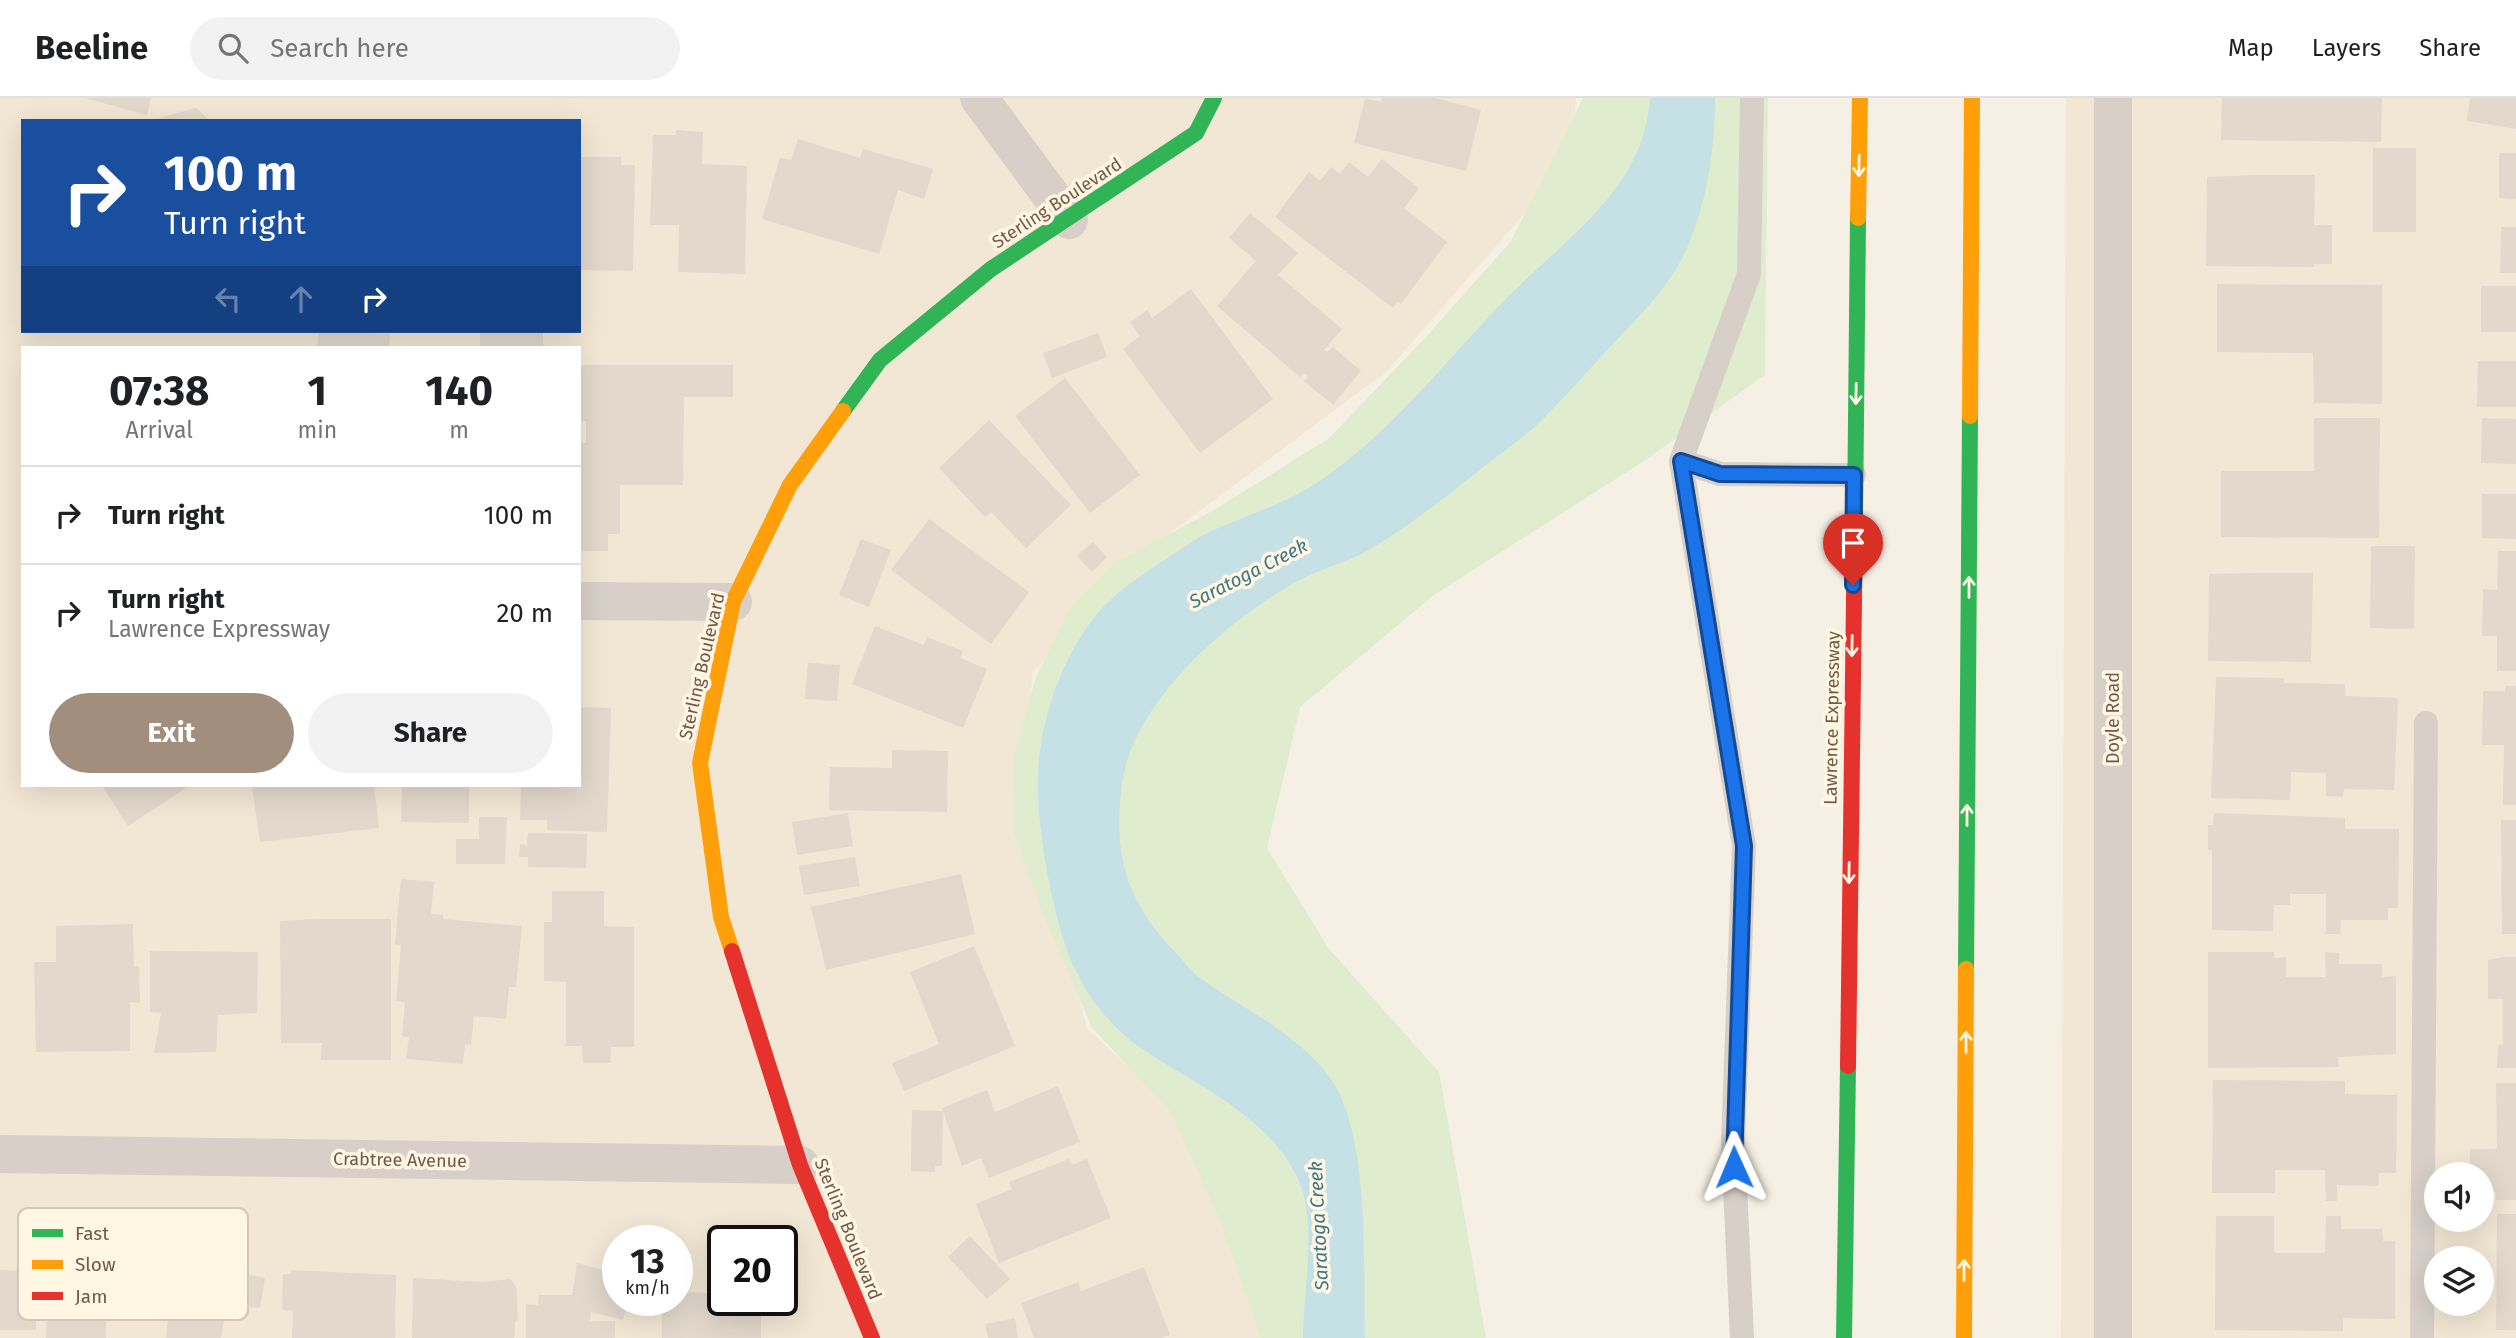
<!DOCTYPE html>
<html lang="en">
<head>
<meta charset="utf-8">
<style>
	:root { --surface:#fff; --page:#f2f2f2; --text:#202124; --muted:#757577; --line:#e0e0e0; --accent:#a18e7d }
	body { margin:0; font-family:"Fira Sans",sans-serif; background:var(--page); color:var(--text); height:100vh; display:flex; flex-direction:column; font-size:26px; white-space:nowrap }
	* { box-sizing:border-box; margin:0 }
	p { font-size:23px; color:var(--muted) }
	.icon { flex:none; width:38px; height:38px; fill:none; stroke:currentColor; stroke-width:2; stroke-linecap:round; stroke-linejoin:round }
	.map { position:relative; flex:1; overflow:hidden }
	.side { position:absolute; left:21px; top:248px; width:560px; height:441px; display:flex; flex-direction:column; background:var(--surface); border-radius:0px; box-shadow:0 7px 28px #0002 }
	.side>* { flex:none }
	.banner { position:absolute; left:21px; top:21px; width:560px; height:214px; border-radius:0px; box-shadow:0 7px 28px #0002; background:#1a4fa0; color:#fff; overflow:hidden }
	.fabs { position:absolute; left:2424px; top:1064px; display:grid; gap:14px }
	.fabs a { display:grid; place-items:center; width:70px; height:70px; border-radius:50%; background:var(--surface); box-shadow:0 7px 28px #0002; font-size:35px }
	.speed { position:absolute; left:602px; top:1127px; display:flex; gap:14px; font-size:35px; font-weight:700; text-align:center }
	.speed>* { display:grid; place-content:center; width:91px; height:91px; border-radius:50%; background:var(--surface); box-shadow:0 7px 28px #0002; line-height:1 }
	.speed small { font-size:18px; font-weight:400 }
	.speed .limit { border:4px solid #111; border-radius:10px; background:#fff; color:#111 }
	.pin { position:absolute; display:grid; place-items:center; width:60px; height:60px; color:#fff; margin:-72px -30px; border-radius:50% 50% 50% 0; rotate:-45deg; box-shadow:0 0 7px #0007 }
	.pin .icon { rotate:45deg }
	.me { position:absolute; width:77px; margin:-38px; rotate:359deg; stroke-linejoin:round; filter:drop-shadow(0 0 5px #0008) }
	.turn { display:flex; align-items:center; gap:24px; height:147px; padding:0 28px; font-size:32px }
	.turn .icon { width:91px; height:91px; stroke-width:2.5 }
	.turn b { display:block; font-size:49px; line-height:60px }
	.lanes { display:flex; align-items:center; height:66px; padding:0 28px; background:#0003; justify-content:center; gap:35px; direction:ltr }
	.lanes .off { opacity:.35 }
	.eta { display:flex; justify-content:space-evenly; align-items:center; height:119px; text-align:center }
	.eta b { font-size:42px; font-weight:700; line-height:49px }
	.cta { display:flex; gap:14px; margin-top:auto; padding:14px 28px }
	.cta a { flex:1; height:80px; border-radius:42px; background:var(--accent); color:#fff; font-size:28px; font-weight:700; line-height:80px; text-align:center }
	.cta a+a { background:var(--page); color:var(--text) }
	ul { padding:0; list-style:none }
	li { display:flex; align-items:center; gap:21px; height:98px; padding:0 28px; border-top:2px solid var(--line) }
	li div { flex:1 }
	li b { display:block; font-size:26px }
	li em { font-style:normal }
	header { display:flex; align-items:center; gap:42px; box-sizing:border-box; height:98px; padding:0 35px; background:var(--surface); border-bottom:2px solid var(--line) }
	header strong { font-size:33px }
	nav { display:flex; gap:38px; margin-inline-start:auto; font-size:24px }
	.search { width:490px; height:63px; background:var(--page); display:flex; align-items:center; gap:18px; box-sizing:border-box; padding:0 24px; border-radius:38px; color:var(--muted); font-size:26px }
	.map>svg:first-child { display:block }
	.residential { fill:#f2e7d4; fill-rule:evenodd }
	.green { fill:#dfedce }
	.water { fill:#c6e1e5 }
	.building { fill:#e2d8cc }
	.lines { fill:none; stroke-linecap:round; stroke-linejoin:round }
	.lane { stroke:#d7cfc8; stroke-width:24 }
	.street { stroke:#d7cfc8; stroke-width:38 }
	.fast { stroke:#30b455; stroke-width:16 }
	.slow { stroke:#ff9f0a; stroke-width:16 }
	.jam { stroke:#e5322d; stroke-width:16 }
	.oneway { stroke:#fff6e4 }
	.route-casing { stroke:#114b97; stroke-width:18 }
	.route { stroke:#1a73e8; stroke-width:12 }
	.labels { text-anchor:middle; stroke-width:7; stroke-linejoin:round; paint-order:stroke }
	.street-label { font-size:18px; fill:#735946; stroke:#fff6e4 }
	.water-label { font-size:19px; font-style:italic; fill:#3f7687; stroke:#fff6e4 }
	.key { fill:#fff6e4; stroke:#d5c7b5; stroke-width:2 }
	.key-label { font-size:19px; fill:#735946 }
</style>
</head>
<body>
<header>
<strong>Beeline</strong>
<div class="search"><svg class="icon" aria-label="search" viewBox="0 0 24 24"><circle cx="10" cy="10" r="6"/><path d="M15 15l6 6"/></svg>Search here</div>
<nav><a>Map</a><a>Layers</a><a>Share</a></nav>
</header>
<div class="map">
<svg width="2516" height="1240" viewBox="0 0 2516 1240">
	<rect width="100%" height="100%" fill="#f6f0e4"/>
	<!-- residential -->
	<g class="residential">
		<path d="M0,0H1576L1572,61L1386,274L1163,440L1032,575L1027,717L1088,932L1174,1009L1279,1240H0ZM23,23H579V233H23ZM23,250H579V688H23ZM618,1143H677V1202H618ZM723,1143H782V1202H723Z"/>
		<path d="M2066,0H2516V1240H2061ZM2436,1076H2482V1122H2436ZM2436,1160H2482V1206H2436Z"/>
	</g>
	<!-- green -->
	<polygon class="green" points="1583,0 1768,0 1765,277 1644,363 1434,497 1300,609 1267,750 1329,851 1439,974 1486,1240 1261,1240 1219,1120 1170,1013 1092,930 1041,811 1014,735 1013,659 1036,579 1069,512 1116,464 1214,412 1328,341 1426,239 1511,143"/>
	<!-- water -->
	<path class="water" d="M1650,0H1715C1715,54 1706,116 1680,164C1664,194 1637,220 1614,245C1590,270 1567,297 1543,321C1526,338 1505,352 1486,367C1448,397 1411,427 1369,452C1346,465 1319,471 1296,484C1227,522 1133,604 1122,686C1113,756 1125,802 1175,854C1184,863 1192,875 1203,882C1244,911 1301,938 1330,980C1371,1036 1363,1171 1365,1240H1303C1303,1195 1317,1128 1300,1086C1274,1021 1198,988 1142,951C1113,931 1090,903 1075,871C1053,826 1035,721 1038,672C1042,615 1065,550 1104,508C1123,489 1147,473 1169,459C1183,450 1196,440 1211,433C1248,417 1287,405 1321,382C1393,333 1447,261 1507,200C1545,161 1590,128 1621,83C1638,58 1648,31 1650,0Z"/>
	<!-- building -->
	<g class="building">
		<polygon points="85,0 151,0 147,17"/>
		<polygon points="1365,0 1381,4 1382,0 1435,0 1481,12 1466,73 1354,45"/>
		<polygon points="2222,0 2382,0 2381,44 2221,42"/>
		<polygon points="2470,0 2516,0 2516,31 2467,23"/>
		<polygon points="196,10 210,23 156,21"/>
		<polygon points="676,32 703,34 702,66 747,68 745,176 678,174 679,127 650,127 653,37 676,37"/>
		<polygon points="798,41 860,60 863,51 933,71 924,101 898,92 879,156 762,121 780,60 791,62"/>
		<rect x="2373" y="50" width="43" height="84"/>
		<polygon points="2499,55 2516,55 2516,101 2499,100"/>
		<polygon points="580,59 621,59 621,67 635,67 633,173 579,172"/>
		<polygon points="1382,61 1419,90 1404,110 1447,144 1401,206 1398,203 1393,210 1275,119 1309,74 1320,83 1331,69 1340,76 1349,64 1368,79"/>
		<polygon points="2257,77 2315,77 2314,127 2332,127 2332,166 2314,166 2314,169 2206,168 2207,79"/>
		<polygon points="1250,115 1298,155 1278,177 1342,231 1324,252 1327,254 1333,249 1361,273 1333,307 1304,283 1308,278 1304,275 1300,279 1217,208 1256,163 1229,140"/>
		<polygon points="2501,129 2516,129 2516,175 2500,175"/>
		<polygon points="2217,186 2382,187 2382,306 2314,305 2313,255 2217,254"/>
		<rect x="2481" y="188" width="35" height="46"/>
		<polygon points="1191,191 1273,301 1200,355 1123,251 1140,238 1130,225 1147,212 1152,220"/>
		<polygon points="319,233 390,236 389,250 317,250"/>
		<polygon points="543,234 543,250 480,250 480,235"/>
		<polygon points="1098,235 1107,259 1052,280 1043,255"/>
		<polygon points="2478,263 2516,263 2516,309 2477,309"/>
		<polygon points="579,267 733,267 733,299 684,299 683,387 620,387 620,436 608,436 608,453 579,453 579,345 586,345 586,323 579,323"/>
		<polygon points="1065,280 1140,377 1090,415 1015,318"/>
		<polygon points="2314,320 2380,320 2379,440 2221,439 2221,373 2314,373"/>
		<polygon points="2482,320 2516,321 2516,366 2481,365"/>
		<polygon points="989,322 1071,407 1026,450 991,414 985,419 939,370"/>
		<polygon points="2482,396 2516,396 2516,441 2482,440"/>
		<polygon points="929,421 1029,494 991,546 891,472"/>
		<polygon points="861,441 891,452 869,509 839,497"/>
		<polygon points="1093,444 1107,459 1092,474 1077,458"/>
		<polygon points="2371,448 2415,448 2414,531 2370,530"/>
		<polygon points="2498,453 2516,453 2516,573 2497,573 2497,538 2482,538 2483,491 2497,492"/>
		<polygon points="2259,475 2313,475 2311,564 2208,563 2209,476"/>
		<polygon points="875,528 924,547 927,539 963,553 960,560 987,571 963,630 852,586"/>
		<polygon points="808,565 840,567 837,603 805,601"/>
		<polygon points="2216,579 2284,580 2284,585 2345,586 2345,598 2398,600 2394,692 2344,691 2343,699 2326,698 2326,675 2291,674 2290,702 2211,700"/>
		<polygon points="2505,588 2516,588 2516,707 2503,707 2504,647 2482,647 2483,593 2505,593"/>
		<polygon points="579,609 611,610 607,734 547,732 547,722 520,722 521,688 579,688"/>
		<polygon points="892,652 948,653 947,714 829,712 830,669 892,670"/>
		<polygon points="102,688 189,688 128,728"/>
		<polygon points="252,688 374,688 379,730 260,744"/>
		<polygon points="402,688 469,688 469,725 401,724"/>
		<polygon points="848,715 853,748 797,757 792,724"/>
		<polygon points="2214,715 2345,720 2345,731 2399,731 2398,810 2388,810 2388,822 2341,822 2340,836 2326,836 2326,796 2290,796 2290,807 2274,807 2273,833 2212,832 2212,752 2208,752 2208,727 2213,727"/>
		<polygon points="479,719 507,719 505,766 456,766 456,741 479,741"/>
		<polygon points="2501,722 2516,722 2516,836 2502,836"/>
		<polygon points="528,735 587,736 586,770 528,769 528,759 519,759 520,746 527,747"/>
		<polygon points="855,759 860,788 804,797 799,768"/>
		<polygon points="961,776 975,836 826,872 811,809"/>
		<polygon points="401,781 434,784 431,816 443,817 443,821 522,828 516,889 509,889 506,921 474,918 471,947 465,946 463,966 406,961 409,939 402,939 405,904 396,903 401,847 395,846"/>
		<polygon points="552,793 604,793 604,828 634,829 634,949 611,949 610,965 583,965 582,948 566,948 566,884 544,883 544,824 552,824"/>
		<polygon points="317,821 391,821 391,962 321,962 322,945 281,945 280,823"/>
		<polygon points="133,826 134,869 139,868 140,905 130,904 130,953 36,954 34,864 56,864 56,828"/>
		<polygon points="974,848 1015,948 904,993 892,965 939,946 910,874"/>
		<polygon points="150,853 258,854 257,915 218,917 216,954 154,955 161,915 150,914"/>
		<polygon points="2208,854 2274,854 2274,860 2286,859 2286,879 2326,879 2325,854 2339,855 2339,866 2382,866 2382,879 2396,878 2396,956 2338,959 2339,969 2208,970"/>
		<polygon points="2503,859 2516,859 2516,970 2497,970 2498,947 2503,947 2503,901 2488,901 2488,862"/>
		<polygon points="2213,982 2345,983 2345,996 2397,997 2396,1075 2379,1075 2378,1088 2337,1087 2337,1103 2326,1103 2325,1072 2275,1072 2275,1095 2212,1095"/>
		<polygon points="2496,985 2516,985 2516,1102 2496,1102 2496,1094 2482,1095 2482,1076 2470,1076 2470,1051 2497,1051"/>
		<polygon points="1058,988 1080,1044 989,1080 981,1060 962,1068 942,1010 987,992 995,1014"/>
		<polygon points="912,1012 943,1013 942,1068 935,1068 935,1074 911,1073"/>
		<polygon points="1069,1061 1072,1067 1087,1061 1111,1120 999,1165 976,1106 1012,1091 1009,1084"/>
		<polygon points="2497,1116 2516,1116 2516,1232 2496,1232"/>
		<polygon points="2216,1118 2274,1118 2274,1155 2325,1155 2326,1118 2341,1118 2341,1131 2382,1131 2383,1143 2395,1143 2395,1221 2343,1220 2343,1233 2215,1232"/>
		<polygon points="970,1138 1010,1181 987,1201 948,1159"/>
		<polygon points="577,1165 618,1176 618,1202 628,1202 623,1222 591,1214 590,1223 615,1223 615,1240 526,1240 526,1206 538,1207 539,1197 572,1197"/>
		<polygon points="206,1169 265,1180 260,1210 227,1205 221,1240 166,1240 170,1203 181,1205 183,1196 202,1200"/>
		<polygon points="1144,1169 1170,1237 1161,1240 1034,1240 1021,1205 1078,1184 1081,1193"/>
		<polygon points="0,1172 28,1173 26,1217 36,1217 36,1232 0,1232"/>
		<polygon points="291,1172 396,1177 395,1240 292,1240 293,1213 282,1212 283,1176 291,1176"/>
		<polygon points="413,1180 482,1184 510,1181 516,1188 518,1222 515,1223 514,1240 412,1240"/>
		<polygon points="707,1190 723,1190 723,1202 761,1202 761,1240 662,1240 662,1202 677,1202 677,1194 707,1195"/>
		<polygon points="47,1191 107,1193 106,1240 46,1240"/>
		<polygon points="1015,1220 1018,1240 988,1240 985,1226"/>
	</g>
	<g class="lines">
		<!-- lane -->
		<g class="lane">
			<polyline points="1681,363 1720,376 1854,377"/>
			<polyline points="1742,1240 1733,1044 1744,748 1681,363 1749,176 1752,0"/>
			<polyline points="2422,1240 2426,625"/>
		</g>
		<!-- street -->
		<g class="street">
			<polyline points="979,0 1069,122"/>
			<polyline points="579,503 733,504"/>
			<polyline points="0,1056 800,1067"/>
			<polyline points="2113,1240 2113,0"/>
		</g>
		<!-- fast -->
		<g class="fast">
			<polyline points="843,313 880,262 991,171 1196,35 1214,0"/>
			<polyline points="1855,423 1858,120"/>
			<polyline points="1966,871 1970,318"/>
			<polyline points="1844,1240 1848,968"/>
		</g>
		<!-- slow -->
		<g class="slow">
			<polyline points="1858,120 1860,0"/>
			<polyline points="1970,318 1972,0"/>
			<polyline points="732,853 721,819 700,665 733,504 790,387 843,313"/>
			<polyline points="1964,1240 1966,871"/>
		</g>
		<!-- jam -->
		<g class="jam">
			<polyline points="732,853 800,1067 872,1240"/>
			<polyline points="1848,968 1855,423"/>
		</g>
	</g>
	<!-- one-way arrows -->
	<defs><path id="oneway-shaft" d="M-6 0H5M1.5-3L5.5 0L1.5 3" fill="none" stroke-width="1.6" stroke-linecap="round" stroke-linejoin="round" transform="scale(1.75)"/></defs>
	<g class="oneway">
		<use href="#oneway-shaft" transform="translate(1859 68) rotate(91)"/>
		<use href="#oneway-shaft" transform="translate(1856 296) rotate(91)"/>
		<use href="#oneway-shaft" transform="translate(1969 489) rotate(-90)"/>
		<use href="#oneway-shaft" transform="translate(1852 548) rotate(91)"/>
		<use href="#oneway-shaft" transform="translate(1967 717) rotate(-90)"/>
		<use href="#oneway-shaft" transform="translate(1849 775) rotate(91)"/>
		<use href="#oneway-shaft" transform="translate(1966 944) rotate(-90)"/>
		<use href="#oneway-shaft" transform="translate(1964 1172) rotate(-90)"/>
	</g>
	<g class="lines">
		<defs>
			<polyline id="route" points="1734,1069 1744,748 1681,363 1720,376 1854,377 1853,487"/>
		</defs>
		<!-- route casing -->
		<use href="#route" class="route-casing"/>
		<!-- route -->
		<use href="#route" class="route"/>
	</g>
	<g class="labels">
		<!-- street labels -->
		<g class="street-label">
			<text transform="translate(1057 105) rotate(-33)" y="6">Sterling Boulevard</text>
			<text transform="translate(702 568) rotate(-77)" y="6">Sterling Boulevard</text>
			<text transform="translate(1832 620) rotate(-89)" y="6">Lawrence Expressway</text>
			<text transform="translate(2113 620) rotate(-90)" y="6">Doyle Road</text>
			<text transform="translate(400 1062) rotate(1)" y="6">Crabtree Avenue</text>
			<text transform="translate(848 1131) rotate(68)" y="6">Sterling Boulevard</text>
		</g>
		<!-- water labels -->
		<g class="water-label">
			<text transform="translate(1248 475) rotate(-27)" y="7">Saratoga Creek</text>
			<text transform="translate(1318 1128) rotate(-93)" y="7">Saratoga Creek</text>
		</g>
	</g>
	<!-- legend -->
	<rect x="18" y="1110" width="230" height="112" rx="10" class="key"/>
	<rect x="32" y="1131" width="31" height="8" fill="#30b455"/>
	<rect x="32" y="1162" width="31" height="9" fill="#ff9f0a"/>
	<rect x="32" y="1194" width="31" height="8" fill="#e5322d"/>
	<g class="key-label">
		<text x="75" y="1142">Fast</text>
		<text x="75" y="1173">Slow</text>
		<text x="75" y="1205">Jam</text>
	</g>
</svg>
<div class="fabs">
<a><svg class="icon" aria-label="sound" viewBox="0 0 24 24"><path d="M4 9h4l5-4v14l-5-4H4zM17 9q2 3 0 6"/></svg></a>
<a><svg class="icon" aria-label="layers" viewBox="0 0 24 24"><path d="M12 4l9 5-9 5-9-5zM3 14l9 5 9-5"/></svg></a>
</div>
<div class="speed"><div>13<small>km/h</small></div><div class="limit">20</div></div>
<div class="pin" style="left:1853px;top:487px;background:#d93025"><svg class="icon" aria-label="arrive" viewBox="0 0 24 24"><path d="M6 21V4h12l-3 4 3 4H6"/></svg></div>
<svg class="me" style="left:1734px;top:1069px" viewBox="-20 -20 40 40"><path d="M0-17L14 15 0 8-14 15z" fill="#1a73e8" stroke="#fff" stroke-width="4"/></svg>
<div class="banner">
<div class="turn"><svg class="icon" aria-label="right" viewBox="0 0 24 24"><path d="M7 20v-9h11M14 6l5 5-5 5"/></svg><div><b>100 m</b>Turn right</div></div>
<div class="lanes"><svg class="icon off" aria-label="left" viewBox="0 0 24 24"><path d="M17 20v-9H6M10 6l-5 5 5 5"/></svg><svg class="icon off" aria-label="ahead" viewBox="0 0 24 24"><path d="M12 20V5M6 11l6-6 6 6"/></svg><svg class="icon" aria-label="right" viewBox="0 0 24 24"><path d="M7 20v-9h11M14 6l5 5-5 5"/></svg></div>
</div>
<section class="side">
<div class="eta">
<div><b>07:38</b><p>Arrival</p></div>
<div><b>1</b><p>min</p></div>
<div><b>140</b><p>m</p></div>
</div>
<ul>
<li><svg class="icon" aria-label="right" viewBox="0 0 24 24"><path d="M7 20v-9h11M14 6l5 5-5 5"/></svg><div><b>Turn right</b></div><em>100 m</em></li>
<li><svg class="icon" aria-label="right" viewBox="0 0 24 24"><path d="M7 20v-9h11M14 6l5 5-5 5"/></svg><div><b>Turn right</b><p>Lawrence Expressway</p></div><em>20 m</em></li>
</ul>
<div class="cta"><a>Exit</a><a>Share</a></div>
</section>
</div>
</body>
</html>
